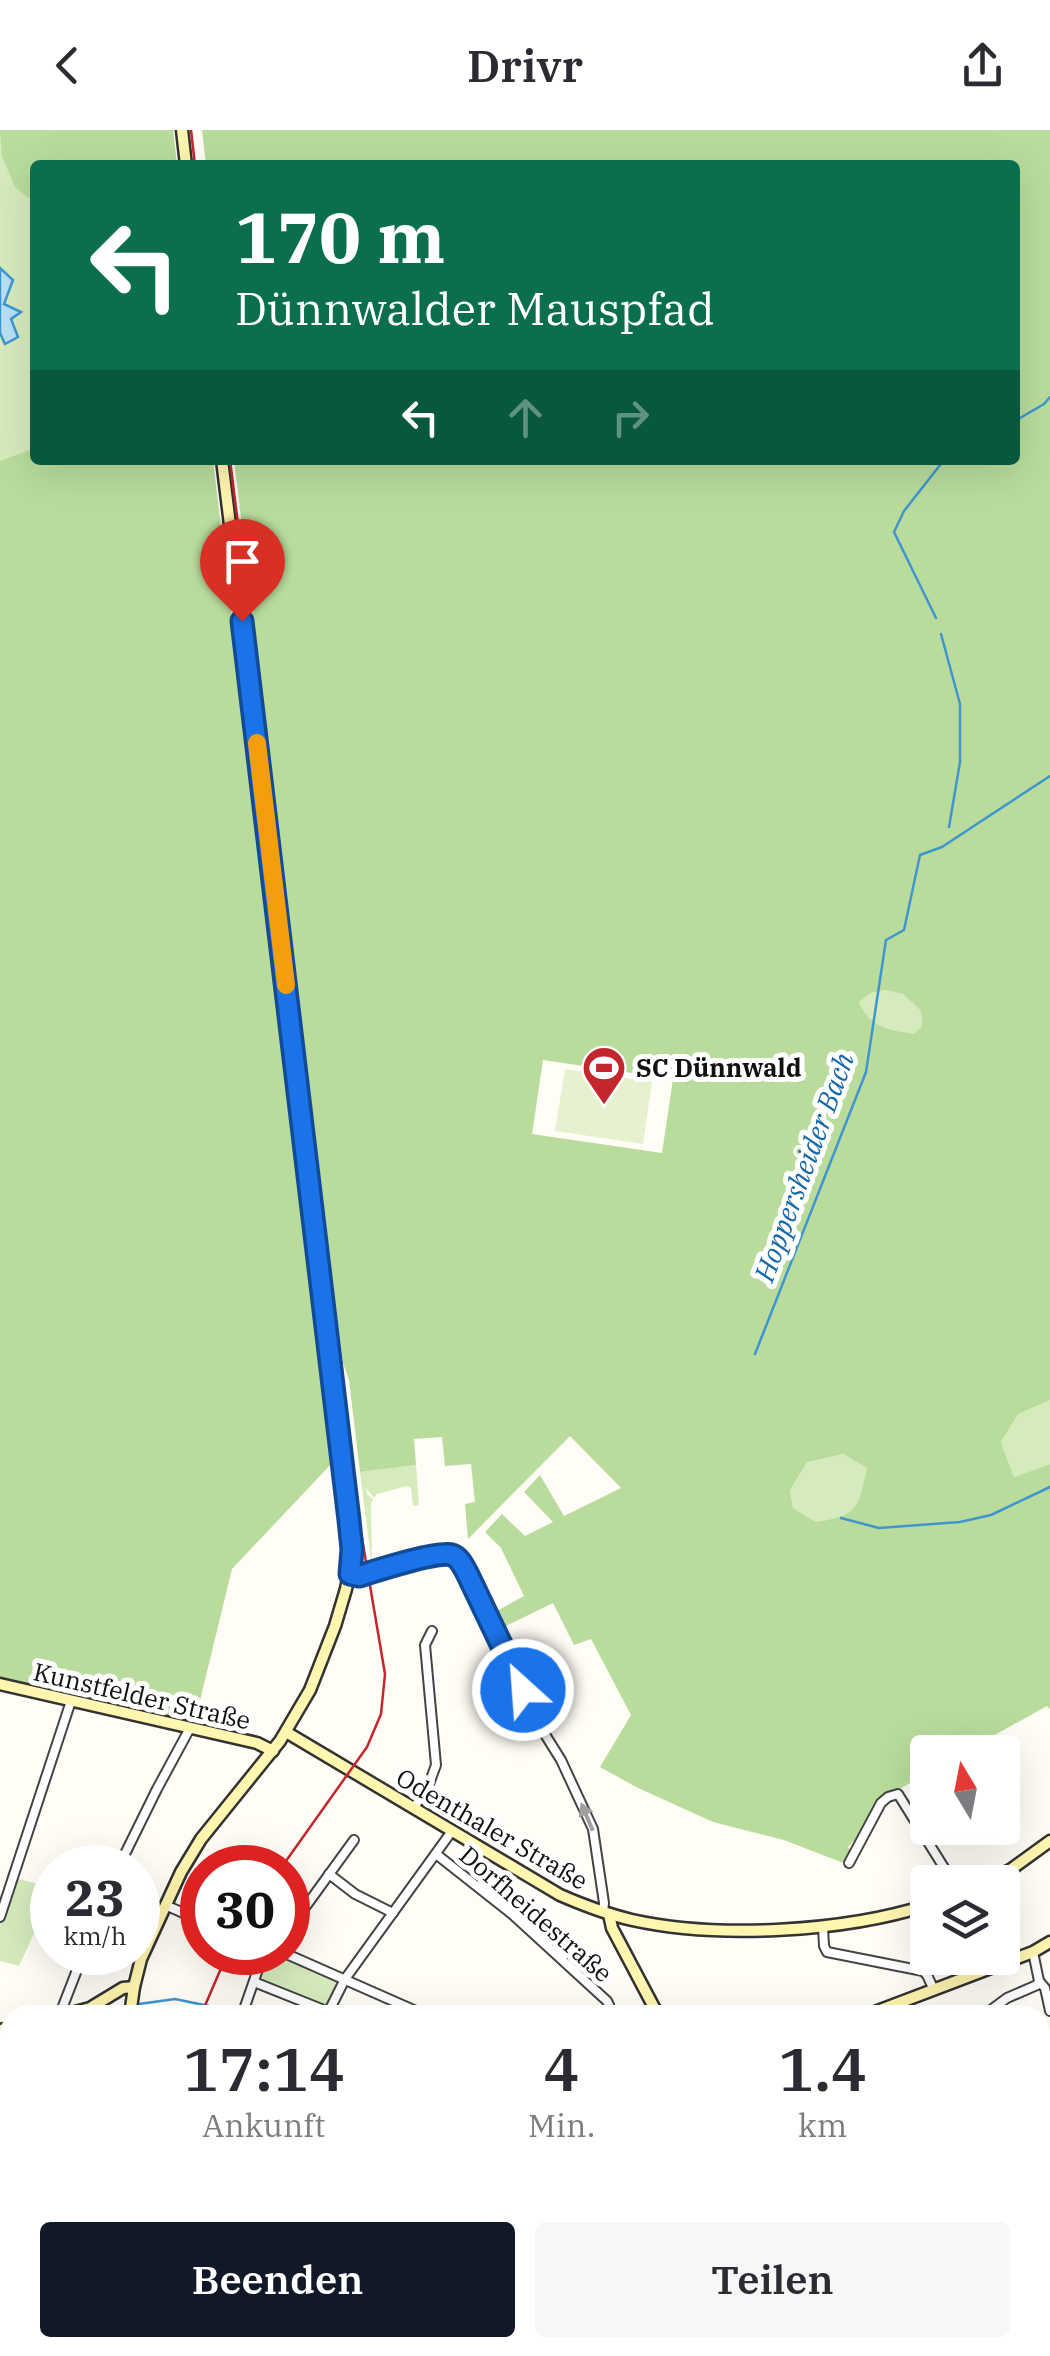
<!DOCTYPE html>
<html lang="de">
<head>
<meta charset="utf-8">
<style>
	:root { --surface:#fff; --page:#f7f7f7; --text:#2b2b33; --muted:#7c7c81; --accent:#111827 }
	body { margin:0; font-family:"IBM Plex Serif",serif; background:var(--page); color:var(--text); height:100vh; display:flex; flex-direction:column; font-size:38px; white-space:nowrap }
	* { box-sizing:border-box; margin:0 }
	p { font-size:32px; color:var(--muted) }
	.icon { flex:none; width:55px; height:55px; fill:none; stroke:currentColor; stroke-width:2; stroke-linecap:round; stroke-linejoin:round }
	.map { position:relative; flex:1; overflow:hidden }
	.details { position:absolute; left:0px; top:1875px; width:1050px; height:352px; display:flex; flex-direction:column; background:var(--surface); border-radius:30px 30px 0 0; box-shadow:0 10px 40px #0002 }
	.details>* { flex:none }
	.top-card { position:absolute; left:30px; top:30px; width:990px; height:305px; border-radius:10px; box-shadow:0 10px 40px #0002; background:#0b6e4f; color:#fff; overflow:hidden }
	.needle { width:65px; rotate:350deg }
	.buttons { position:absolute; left:910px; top:1605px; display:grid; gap:20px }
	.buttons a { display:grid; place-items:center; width:110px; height:110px; border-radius:10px; background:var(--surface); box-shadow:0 10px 40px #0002; font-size:50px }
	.speed { position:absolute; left:30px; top:1715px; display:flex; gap:20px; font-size:50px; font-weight:700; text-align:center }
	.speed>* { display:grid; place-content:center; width:130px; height:130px; border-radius:50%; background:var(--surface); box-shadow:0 10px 40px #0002; line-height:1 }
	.speed small { font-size:25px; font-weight:400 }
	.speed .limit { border:15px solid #d22; background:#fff; color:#111 }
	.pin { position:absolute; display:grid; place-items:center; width:85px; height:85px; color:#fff; margin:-102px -42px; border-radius:50% 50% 50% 0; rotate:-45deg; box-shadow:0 0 10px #0007 }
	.pin .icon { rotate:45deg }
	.me { position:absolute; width:110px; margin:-55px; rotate:334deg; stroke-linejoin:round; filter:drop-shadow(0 0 8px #0008) }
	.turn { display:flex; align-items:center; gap:35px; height:210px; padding:0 40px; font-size:45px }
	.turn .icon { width:130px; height:130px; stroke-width:2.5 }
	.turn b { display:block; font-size:70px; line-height:85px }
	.lanes { display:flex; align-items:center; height:95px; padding:0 40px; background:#0003; justify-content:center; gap:50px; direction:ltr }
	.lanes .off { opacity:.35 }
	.eta { display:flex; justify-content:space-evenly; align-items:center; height:170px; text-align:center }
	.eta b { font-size:60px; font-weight:600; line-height:70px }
	.cta { display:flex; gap:20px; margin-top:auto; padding:20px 40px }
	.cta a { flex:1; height:115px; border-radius:10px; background:var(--accent); color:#fff; font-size:40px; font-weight:600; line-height:115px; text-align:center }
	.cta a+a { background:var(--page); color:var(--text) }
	header { display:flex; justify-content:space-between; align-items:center; height:130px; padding:0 40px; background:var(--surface); font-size:45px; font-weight:600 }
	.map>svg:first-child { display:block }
	.green { fill:#d5ebbd }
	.forest { fill:#b9dc9c; fill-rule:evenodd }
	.pitch { fill:#e6f2cf }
	.water { fill:#b9e0f7; stroke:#3f96cf; stroke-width:2.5 }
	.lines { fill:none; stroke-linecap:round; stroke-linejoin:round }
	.stream { stroke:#3f96cf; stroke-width:2.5 }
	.street-casing { stroke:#444; stroke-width:12 }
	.secondary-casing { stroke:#333; stroke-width:15 }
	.street { stroke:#fff; stroke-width:8 }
	.secondary { stroke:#fff6b0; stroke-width:10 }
	.tram { stroke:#c4262e; stroke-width:2.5 }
	.oneway { fill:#a0a0a0 }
	.route-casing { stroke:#114b97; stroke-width:25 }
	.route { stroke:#1a73e8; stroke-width:18 }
	.slow { stroke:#f59e0b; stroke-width:18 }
	.labels { text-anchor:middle; stroke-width:10; stroke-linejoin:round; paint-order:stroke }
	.poi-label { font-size:25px; font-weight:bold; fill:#111; stroke:#fff; text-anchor:start }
	.street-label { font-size:25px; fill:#111; stroke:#fff }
	.water-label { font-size:28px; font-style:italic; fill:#1768a6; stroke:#fff }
</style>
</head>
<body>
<header><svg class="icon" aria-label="back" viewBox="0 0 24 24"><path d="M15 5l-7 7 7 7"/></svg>Drivr<svg class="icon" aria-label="share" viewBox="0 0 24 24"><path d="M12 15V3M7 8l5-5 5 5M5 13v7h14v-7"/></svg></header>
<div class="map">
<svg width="1050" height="2226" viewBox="0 0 1050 2226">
	<rect width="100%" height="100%" fill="#fffdf5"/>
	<!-- green -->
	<g class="green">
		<polygon points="0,0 173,0 177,35 35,35 35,330 0,532"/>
		<path d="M886,860L903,864L921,881L922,896L914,905C888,900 870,898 859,872L871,863Z"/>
		<polygon points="1050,1270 1050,1334 1014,1347 1001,1312 1018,1283"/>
		<path d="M843,1324L868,1338C858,1378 859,1385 816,1392L793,1378L790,1360L807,1331Z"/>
		<polygon points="416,1335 419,1375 413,1376 411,1358 407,1356 377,1364 374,1368 366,1358 367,1364 373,1369 371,1374 372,1437 360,1342"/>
		<polygon points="8,1746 52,1758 52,1765 19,1836 0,1831 0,1772"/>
		<polygon points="267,1823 273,1823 335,1848 337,1853 326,1875 259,1849"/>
		<polygon points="10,1902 10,2145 0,2147 0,1904"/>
		<polygon points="10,2191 10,2218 61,2218 55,2226 0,2226 0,2193"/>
	</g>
	<!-- forest -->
	<g class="forest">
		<polygon points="0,0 173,0 177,35 35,35 35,73 15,57 2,26"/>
		<path d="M202,0H1050V1270L1018,1284L1001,1312L1014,1347L1050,1334V1579L1047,1576L964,1622H928L927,1643L898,1660L884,1663L861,1703L848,1717L852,1724L846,1734L784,1710L713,1692L636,1657L600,1637L631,1585L591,1509L574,1515L553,1473L500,1499L493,1483L524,1466L501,1418L485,1402L502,1384L525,1406L553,1392L524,1362L540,1345L564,1386L621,1358L570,1306L468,1409L465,1374L475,1372L471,1334L445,1336L442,1307L414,1309L416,1335L360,1342L349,1250L343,1233L234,330H1015V35H206ZM886,860L903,864L921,881L922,896L914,904C889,900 870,898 859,872L871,863ZM543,930L673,949L662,1023L532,1004ZM843,1324L867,1338C858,1378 859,1385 816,1392L793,1378L790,1360L807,1332Z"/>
		<polygon points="35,318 35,330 213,330 334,1331 232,1439 194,1595 0,1550 0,331"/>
		<polygon points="1050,2018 1050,2226 678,2226 682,2218 1040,2218 1040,2027 1043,2020"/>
		<polygon points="136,2218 213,2218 223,2226 134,2226"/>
	</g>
	<!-- pitch -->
	<polygon class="pitch" points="565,939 652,952 643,1014 555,1001"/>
	<!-- water -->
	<polygon class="water" points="0,138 13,150 4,174 21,182 11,189 18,207 5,214 0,203"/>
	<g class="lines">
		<!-- stream -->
		<g class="stream">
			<polyline points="1015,291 1044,274 1050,267"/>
			<polyline points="936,488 894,402 904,381 944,330"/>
			<polyline points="941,504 960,574 960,632 949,697"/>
			<polyline points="755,1224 866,942 886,810 904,800 920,725 942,717 1050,646"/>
			<polyline points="841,1388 879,1398 960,1392 991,1385 1050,1357"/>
			<polyline points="139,1874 175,1869 238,1882"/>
			<polyline points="246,1884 248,1885"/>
			<polyline points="116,1885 124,1881"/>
			<polyline points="0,1914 10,1912"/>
			<polyline points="1040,1997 1050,1994"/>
			<polyline points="692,2226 696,2218"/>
		</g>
		<defs>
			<g id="street">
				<polyline points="349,1445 359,1446 447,1423 460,1430 546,1606 561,1630 593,1699 604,1773 603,1782"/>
				<polyline points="414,1678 429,1654 436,1635 425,1515 432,1501"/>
				<polyline points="436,1724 512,1784 607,1871 609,1875 608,1885"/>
				<polyline points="849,1733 881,1673 888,1667 898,1664 953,1752"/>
				<polyline points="118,1738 157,1659 190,1598"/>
				<polyline points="329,1744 355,1764 393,1783"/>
				<polyline points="165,1775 202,1791"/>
				<polyline points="301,1783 354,1710"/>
				<polyline points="0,1787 71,1571"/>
				<polyline points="823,1797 824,1816 827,1822 923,1841 927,1845 934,1860"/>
				<polyline points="282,1822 425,1885"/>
				<polyline points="1039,1851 1045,1858 1050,1881"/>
				<polyline points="254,1852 329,1882"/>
				<polyline points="64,1885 63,1876 84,1822"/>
				<polyline points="242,1885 264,1822"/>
				<polyline points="327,1885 345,1849 452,1701"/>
				<polyline points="984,1885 1007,1868 1037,1855 1039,1851 1033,1822"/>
				<polyline points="1040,1936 1049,1928 1050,1910"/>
				<polyline points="0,2151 10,2149"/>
				<polyline points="286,2218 296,2226"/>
				<polyline points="359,2218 363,2226"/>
				<polyline points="405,2218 409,2226"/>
				<polyline points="609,2218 617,2226"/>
				<polyline points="452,2226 465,2220"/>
				<polyline points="524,2226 535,2218"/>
				<polyline points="748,2226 755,2218"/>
			</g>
			<g id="secondary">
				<polyline points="182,0 186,35"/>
				<polyline points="0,1554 257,1613 273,1621"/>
				<path d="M286,1602L560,1765C583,1775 606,1784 632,1790C718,1809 843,1802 928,1775"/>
				<polyline points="987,1752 1010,1740 1050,1711"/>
				<polyline points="609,1784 612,1798 658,1885"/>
				<polyline points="64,1885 90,1878 123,1858 134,1857"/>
				<polyline points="130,1885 134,1857 141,1829 181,1742 201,1709 280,1611 310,1560 335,1496 346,1459 352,1428 273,744 222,330"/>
				<polyline points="867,1885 1033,1822 1050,1812"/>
				<polyline points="0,1900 10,1898"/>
				<polyline points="220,2218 230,2226"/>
				<polyline points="802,2218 802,2226"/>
				<polyline points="64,2226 70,2218"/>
			</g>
		</defs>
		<!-- street casing -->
		<use href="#street" class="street-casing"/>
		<!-- secondary casing -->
		<use href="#secondary" class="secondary-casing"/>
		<!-- street -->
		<use href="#street" class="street"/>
		<!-- secondary -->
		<use href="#secondary" class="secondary"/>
		<!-- tram -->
		<g class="tram">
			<polyline points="191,0 195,35"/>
			<polyline points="230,330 271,657 353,1355 385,1544 381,1584 367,1617 281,1738"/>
			<polyline points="201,1885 228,1822"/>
			<polyline points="124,2226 127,2218"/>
		</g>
	</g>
	<!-- one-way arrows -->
	<defs><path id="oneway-solid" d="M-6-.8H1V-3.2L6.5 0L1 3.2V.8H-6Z" transform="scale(2.5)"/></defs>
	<use class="oneway" href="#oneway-solid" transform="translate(587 1687) rotate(-113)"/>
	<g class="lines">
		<defs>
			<path id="route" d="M242,491L349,1390L352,1419L350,1444L359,1446C375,1441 440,1420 452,1425C460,1428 463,1436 467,1443L523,1560"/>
		</defs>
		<!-- route casing -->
		<use href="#route" class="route-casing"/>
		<!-- route -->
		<use href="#route" class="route"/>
		<!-- slow -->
		<polyline class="slow" points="257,613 286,855"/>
	</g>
	<!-- icons -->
	<defs>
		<symbol id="stadium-pin" viewBox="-11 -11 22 30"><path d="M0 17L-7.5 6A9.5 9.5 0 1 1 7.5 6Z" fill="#c4262e" stroke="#fff"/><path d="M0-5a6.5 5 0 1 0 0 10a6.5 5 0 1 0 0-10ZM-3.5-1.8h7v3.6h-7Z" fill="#fff"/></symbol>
	</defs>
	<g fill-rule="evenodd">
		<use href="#stadium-pin" x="579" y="913" width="50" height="68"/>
	</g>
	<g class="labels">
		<!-- poi labels -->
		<g class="poi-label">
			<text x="636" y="947">SC Dünnwald</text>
		</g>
		<!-- street labels -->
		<g class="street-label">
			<text transform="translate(142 1566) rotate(13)" y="9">Kunstfelder Straße</text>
			<text transform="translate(492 1699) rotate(30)" y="9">Odenthaler Straße</text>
			<text transform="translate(536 1784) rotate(41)" y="9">Dorfheidestraße</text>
		</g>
		<!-- water labels -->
		<g class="water-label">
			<text transform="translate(804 1037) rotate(-70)" y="10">Hoppersheider Bach</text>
		</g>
	</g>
</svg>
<div class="buttons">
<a><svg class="needle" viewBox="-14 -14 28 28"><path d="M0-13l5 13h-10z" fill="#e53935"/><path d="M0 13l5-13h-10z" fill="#7c7c81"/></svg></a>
<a><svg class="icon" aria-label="layers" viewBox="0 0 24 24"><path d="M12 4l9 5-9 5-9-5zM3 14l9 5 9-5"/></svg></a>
</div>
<div class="speed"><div>23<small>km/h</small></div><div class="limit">30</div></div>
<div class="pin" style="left:242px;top:491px;background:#d93025"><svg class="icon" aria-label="arrive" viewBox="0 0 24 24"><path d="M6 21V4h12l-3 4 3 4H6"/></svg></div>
<svg class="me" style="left:523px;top:1560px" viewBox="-20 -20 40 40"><circle r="17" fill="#1a73e8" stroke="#fff" stroke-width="3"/><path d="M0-11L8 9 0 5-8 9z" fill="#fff"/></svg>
<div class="top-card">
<div class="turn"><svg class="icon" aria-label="left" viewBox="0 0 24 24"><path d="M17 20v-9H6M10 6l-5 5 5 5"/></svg><div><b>170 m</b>Dünnwalder Mauspfad</div></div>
<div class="lanes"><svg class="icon" aria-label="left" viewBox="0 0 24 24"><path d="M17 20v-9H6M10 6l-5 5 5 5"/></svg><svg class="icon off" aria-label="ahead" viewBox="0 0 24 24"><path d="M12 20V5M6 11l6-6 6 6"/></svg><svg class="icon off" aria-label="right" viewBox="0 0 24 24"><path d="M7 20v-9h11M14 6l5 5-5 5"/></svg></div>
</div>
<section class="details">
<div class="eta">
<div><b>17:14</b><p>Ankunft</p></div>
<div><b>4</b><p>Min.</p></div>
<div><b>1.4</b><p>km</p></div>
</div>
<div class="cta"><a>Beenden</a><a>Teilen</a></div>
</section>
</div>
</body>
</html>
